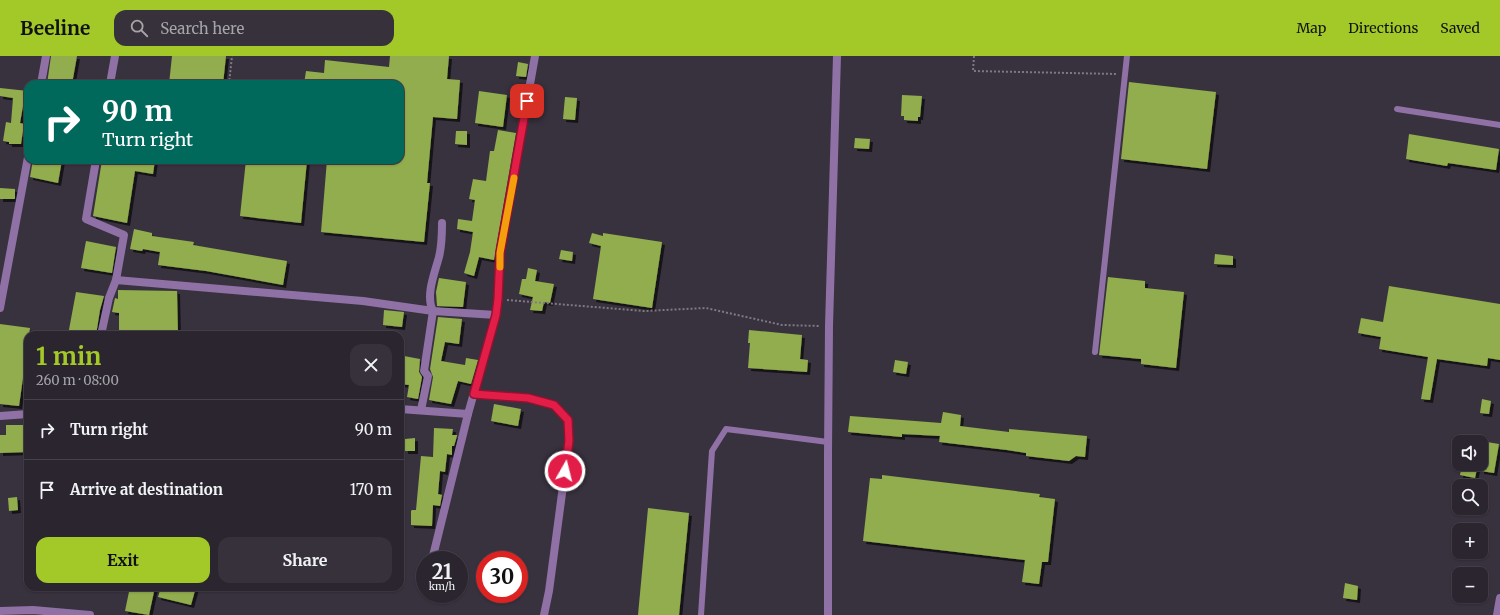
<!DOCTYPE html>
<html lang="en">
<head>
<meta charset="utf-8">
<style>
	:root { --surface:#2a252e; --page:#36313a; --text:#f1f3f6; --muted:#a5a5aa; --line:#46424a; --accent:#a2c928 }
	body { margin:0; font-family:Merriweather,serif; background:var(--page); color:var(--text); height:100vh; display:flex; flex-direction:column; font-size:15px; white-space:nowrap }
	* { box-sizing:border-box; margin:0 }
	p { font-size:13px; color:var(--muted) }
	.icon { flex:none; width:22px; height:22px; fill:none; stroke:currentColor; stroke-width:2; stroke-linecap:round; stroke-linejoin:round }
	.map { position:relative; flex:1; overflow:hidden }
	.panel { position:absolute; left:24px; top:275px; width:380px; height:260px; display:flex; flex-direction:column; background:var(--surface); border-radius:12px; box-shadow:0 1px 3px #0004,0 0 0 1px var(--line) }
	.panel>* { flex:none }
	.guide { position:absolute; left:24px; top:24px; width:380px; height:84px; border-radius:12px; box-shadow:0 1px 3px #0004,0 0 0 1px var(--line); background:#00695c; color:#fff; overflow:hidden }
	.controls { position:absolute; left:1452px; top:379px; display:grid; gap:8px }
	.controls a { display:grid; place-items:center; width:36px; height:36px; border-radius:8px; background:var(--surface); box-shadow:0 1px 3px #0004,0 0 0 1px var(--line); font-size:20px }
	.speed { position:absolute; left:416px; top:495px; display:flex; gap:8px; font-size:20px; font-weight:700; text-align:center }
	.speed>* { display:grid; place-content:center; width:52px; height:52px; border-radius:50%; background:var(--surface); box-shadow:0 1px 3px #0004,0 0 0 1px var(--line); line-height:1 }
	.speed small { font-size:10px; font-weight:400 }
	.speed .limit { border:6px solid #d22; background:#fff; color:#111 }
	.pin { position:absolute; display:grid; place-items:center; width:34px; height:34px; color:#fff; margin:-17px; border-radius:8px; box-shadow:0 2px 6px #0006 }
	.me { position:absolute; width:44px; margin:-22px; rotate:8deg; stroke-linejoin:round; filter:drop-shadow(0 0 3px #0008) }
	.turn { display:flex; align-items:center; gap:14px; height:84px; padding:0 12px; font-size:18px }
	.turn .icon { width:52px; height:52px; stroke-width:2.5 }
	.turn b { display:block; font-size:28px; line-height:34px }
	.round { display:grid; place-items:center; flex:none; width:42px; height:42px; border-radius:12px; background:var(--page) }
	.headline { display:flex; align-items:center; justify-content:space-between; height:68px; padding:0 12px }
	h1 { font-size:24px; font-weight:700; line-height:30px; color:var(--accent) }
	.cta { display:flex; gap:8px; margin-top:auto; padding:8px 12px }
	.cta a { flex:1; height:46px; border-radius:12px; background:var(--accent); color:#111; font-size:16px; font-weight:700; line-height:46px; text-align:center }
	.cta a+a { background:var(--page); color:var(--text) }
	ul { padding:0; list-style:none }
	li { display:flex; align-items:center; gap:12px; height:60px; padding:0 12px; border-top:1px solid var(--line) }
	li div { flex:1 }
	li b { display:block; font-size:15px }
	li em { font-style:normal }
	header { display:flex; align-items:center; gap:24px; box-sizing:border-box; height:56px; padding:0 20px; background:var(--accent); color:#111 }
	header strong { font-size:19px }
	nav { display:flex; gap:22px; margin-inline-start:auto; font-size:14px }
	.search { width:280px; height:36px; background:var(--page); display:flex; align-items:center; gap:10px; box-sizing:border-box; padding:0 14px; border-radius:12px; color:var(--muted); font-size:15px }
	.map>svg:first-child { display:block }
	.building { fill:#91ad4d; filter:url(#shadow) }
	.lines { fill:none; stroke-linecap:round; stroke-linejoin:round }
	.path { stroke:#807a84; stroke-width:2; stroke-dasharray:2 2; stroke-linecap:butt }
	.lane { stroke:#8f71a5; stroke-width:6 }
	.street { stroke:#8f71a5; stroke-width:8 }
	.route-casing { stroke:#92132f; stroke-width:10 }
	.route { stroke:#e11d48; stroke-width:7 }
	.slow { stroke:#f59e0b; stroke-width:7 }
</style>
</head>
<body>
<header>
<strong>Beeline</strong>
<div class="search"><svg class="icon" aria-label="search" viewBox="0 0 24 24"><circle cx="10" cy="10" r="6"/><path d="M15 15l6 6"/></svg>Search here</div>
<nav><a>Map</a><a>Directions</a><a>Saved</a></nav>
</header>
<div class="map">
<svg width="1500" height="559" viewBox="0 0 1500 559">
	<defs>
		<filter id="shadow"><feDropShadow dx="3" dy="3" stdDeviation="0" flood-color="#0009"/></filter>
	</defs>
	<rect width="100%" height="100%" fill="#38313e"/>
	<!-- building -->
	<g class="building">
		<polygon points="51,0 77,0 72,28 47,28"/>
		<polygon points="172,0 226,0 223,28 169,28"/>
		<polygon points="390,0 449,0 447,23 460,24 457,63 433,61 427,127 430,127 424,186 321,176 327,104 400,104 400,28 304,28 306,15 324,17 325,4 389,11"/>
		<polygon points="518,6 528,8 526,21 516,20"/>
		<polygon points="1129,26 1216,36 1207,113 1121,103"/>
		<polygon points="0,32 28,35 28,50 23,50 20,67 24,68 21,88 9,88 9,86 3,85 6,66 11,67 13,42 0,40"/>
		<polygon points="479,35 507,39 503,71 475,67"/>
		<polygon points="902,39 922,40 920,61 918,61 918,65 904,64 904,60 901,60"/>
		<polygon points="565,41 577,42 575,64 563,63"/>
		<polygon points="498,74 516,77 494,204 479,201 474,220 464,217 470,196 473,176 457,173 458,163 472,165 475,144 469,143 473,123 486,125 490,95 494,95"/>
		<polygon points="456,75 467,75 467,89 455,88"/>
		<polygon points="1409,78 1499,93 1496,114 1448,107 1447,110 1406,103"/>
		<polygon points="855,82 870,83 869,93 854,92"/>
		<polygon points="33,104 62,104 58,127 30,121"/>
		<polygon points="102,104 155,104 153,118 135,115 127,167 93,160"/>
		<polygon points="246,104 307,104 301,167 240,160"/>
		<polygon points="0,132 15,133 15,143 0,143"/>
		<polygon points="134,173 152,177 152,180 194,186 193,189 287,205 283,229 206,215 158,209 160,196 143,193 142,195 130,193"/>
		<polygon points="592,177 603,180 603,177 662,186 652,252 593,243 601,190 589,187"/>
		<polygon points="86,185 116,191 112,217 81,212"/>
		<polygon points="561,194 573,196 572,205 559,203"/>
		<polygon points="1215,198 1233,200 1233,209 1214,208"/>
		<polygon points="528,212 537,214 535,225 554,228 550,247 544,246 542,255 530,254 533,241 519,238 522,223 526,223"/>
		<polygon points="1108,221 1145,225 1145,232 1184,236 1176,312 1141,308 1141,303 1099,299"/>
		<polygon points="439,222 466,226 463,251 437,250 436,236"/>
		<polygon points="1389,230 1500,248 1500,304 1488,302 1487,310 1437,303 1430,344 1421,343 1428,301 1379,293 1381,281 1358,277 1361,262 1383,266"/>
		<polygon points="118,234 177,235 178,279 119,279 119,257 112,256 115,242 118,243"/>
		<polygon points="76,236 104,240 100,254 96,279 68,279"/>
		<polygon points="384,254 404,256 402,271 383,269"/>
		<polygon points="438,261 462,263 459,288 445,286 441,305 465,309 466,302 478,304 471,328 458,325 451,348 429,344 433,321 430,313"/>
		<polygon points="0,268 30,272 19,350 0,348"/>
		<polygon points="749,274 802,279 800,303 808,304 807,316 748,312 750,287 748,287"/>
		<polygon points="404,300 420,303 419,316 422,321 418,343 407,341 409,329 400,328 402,318 400,318 400,308 402,309"/>
		<polygon points="895,304 908,306 906,318 893,316"/>
		<polygon points="1482,343 1491,345 1489,358 1480,357"/>
		<polygon points="494,348 521,353 518,370 491,365"/>
		<polygon points="943,356 961,359 960,370 1009,376 1009,373 1087,380 1085,401 1076,400 1069,405 1026,400 1026,397 1007,394 939,386 940,380 902,378 902,381 848,376 850,360 941,367"/>
		<polygon points="6,369 28,369 28,396 0,397 0,379 6,379"/>
		<polygon points="434,372 453,373 452,379 457,379 457,380 454,390 452,390 452,399 447,398 445,416 440,415 438,438 442,439 440,450 433,449 432,470 411,469 411,455 412,454 416,454 421,400 433,401"/>
		<polygon points="415,382 415,395 405,395 405,383"/>
		<polygon points="1481,385 1499,388 1494,417 1481,415"/>
		<polygon points="1462,408 1478,408 1475,422 1460,419"/>
		<polygon points="882,419 1040,438 1039,441 1055,443 1048,506 1042,506 1039,528 1022,526 1025,504 863,485 870,422 882,423"/>
		<polygon points="17,441 18,454 9,455 8,442"/>
		<polygon points="648,452 689,457 679,559 638,559"/>
		<polygon points="1345,527 1358,530 1357,544 1343,542"/>
		<polygon points="130,531 155,531 149,559 125,555"/>
		<polygon points="161,531 196,531 191,549 158,541"/>
	</g>
	<g class="lines">
		<!-- path -->
		<g class="path">
			<polyline points="974,0 973,15 1116,18"/>
			<polyline points="229,28 232,0"/>
			<polyline points="507,244 644,255 706,252 782,269 820,270"/>
		</g>
		<!-- lane -->
		<g class="lane">
			<polyline points="1397,53 1500,69"/>
			<polyline points="1095,296 1127,0"/>
			<polyline points="701,559 712,395 726,373 828,386"/>
		</g>
		<!-- street -->
		<g class="street">
			<polyline points="41,28 46,0"/>
			<polyline points="110,28 115,0"/>
			<polyline points="96,104 86,163 124,179 116,224 109,242 101,279"/>
			<polyline points="116,224 363,245 433,255 496,259"/>
			<polyline points="0,252 28,101"/>
			<polyline points="474,338 528,342 554,349 568,364 569,385 549,535 544,559"/>
			<polyline points="400,353 468,358 496,259 498,243 500,197 535,0"/>
			<path d="M421,354L428,320L424,315L433,255C425,240 435,216 439,201C442,189 442,178 442,167"/>
			<polyline points="0,360 28,358"/>
			<polyline points="432,504 468,358"/>
			<polyline points="0,555 33,554 90,559"/>
			<polyline points="828,559 828,397 829,270 837,0"/>
			<polyline points="1497,559 1500,542"/>
		</g>
	</g>
	<g class="lines">
		<defs>
			<polyline id="route" points="527,45 500,197 498,243 496,259 474,338 528,342 554,349 568,364 569,385 565,415"/>
		</defs>
		<!-- route casing -->
		<use href="#route" class="route-casing"/>
		<!-- route -->
		<use href="#route" class="route"/>
		<!-- slow -->
		<polyline class="slow" points="500,211 500,197 514,122"/>
	</g>
</svg>
<div class="controls">
<a><svg class="icon" aria-label="sound" viewBox="0 0 24 24"><path d="M4 9h4l5-4v14l-5-4H4zM17 9q2 3 0 6"/></svg></a>
<a><svg class="icon" aria-label="search" viewBox="0 0 24 24"><circle cx="10" cy="10" r="6"/><path d="M15 15l6 6"/></svg></a>
<a>+</a>
<a>−</a>
</div>
<div class="speed"><div>21<small>km/h</small></div><div class="limit">30</div></div>
<div class="pin" style="left:527px;top:45px;background:#d93025"><svg class="icon" aria-label="arrive" viewBox="0 0 24 24"><path d="M6 21V4h12l-3 4 3 4H6"/></svg></div>
<svg class="me" style="left:565px;top:415px" viewBox="-20 -20 40 40"><circle r="17" fill="#e11d48" stroke="#fff" stroke-width="3"/><path d="M0-11L8 9 0 5-8 9z" fill="#fff"/></svg>
<div class="guide">
<div class="turn"><svg class="icon" aria-label="right" viewBox="0 0 24 24"><path d="M7 20v-9h11M14 6l5 5-5 5"/></svg><div><b>90 m</b>Turn right</div></div>
</div>
<section class="panel">
<div class="headline"><div><h1>1 min</h1><p>260 m · 08:00</p></div><a class="round"><svg class="icon" aria-label="close" viewBox="0 0 24 24"><path d="M6 6l12 12M18 6L6 18"/></svg></a></div>
<ul>
<li><svg class="icon" aria-label="right" viewBox="0 0 24 24"><path d="M7 20v-9h11M14 6l5 5-5 5"/></svg><div><b>Turn right</b></div><em>90 m</em></li>
<li><svg class="icon" aria-label="arrive" viewBox="0 0 24 24"><path d="M6 21V4h12l-3 4 3 4H6"/></svg><div><b>Arrive at destination</b></div><em>170 m</em></li>
</ul>
<div class="cta"><a>Exit</a><a>Share</a></div>
</section>
</div>
</body>
</html>
